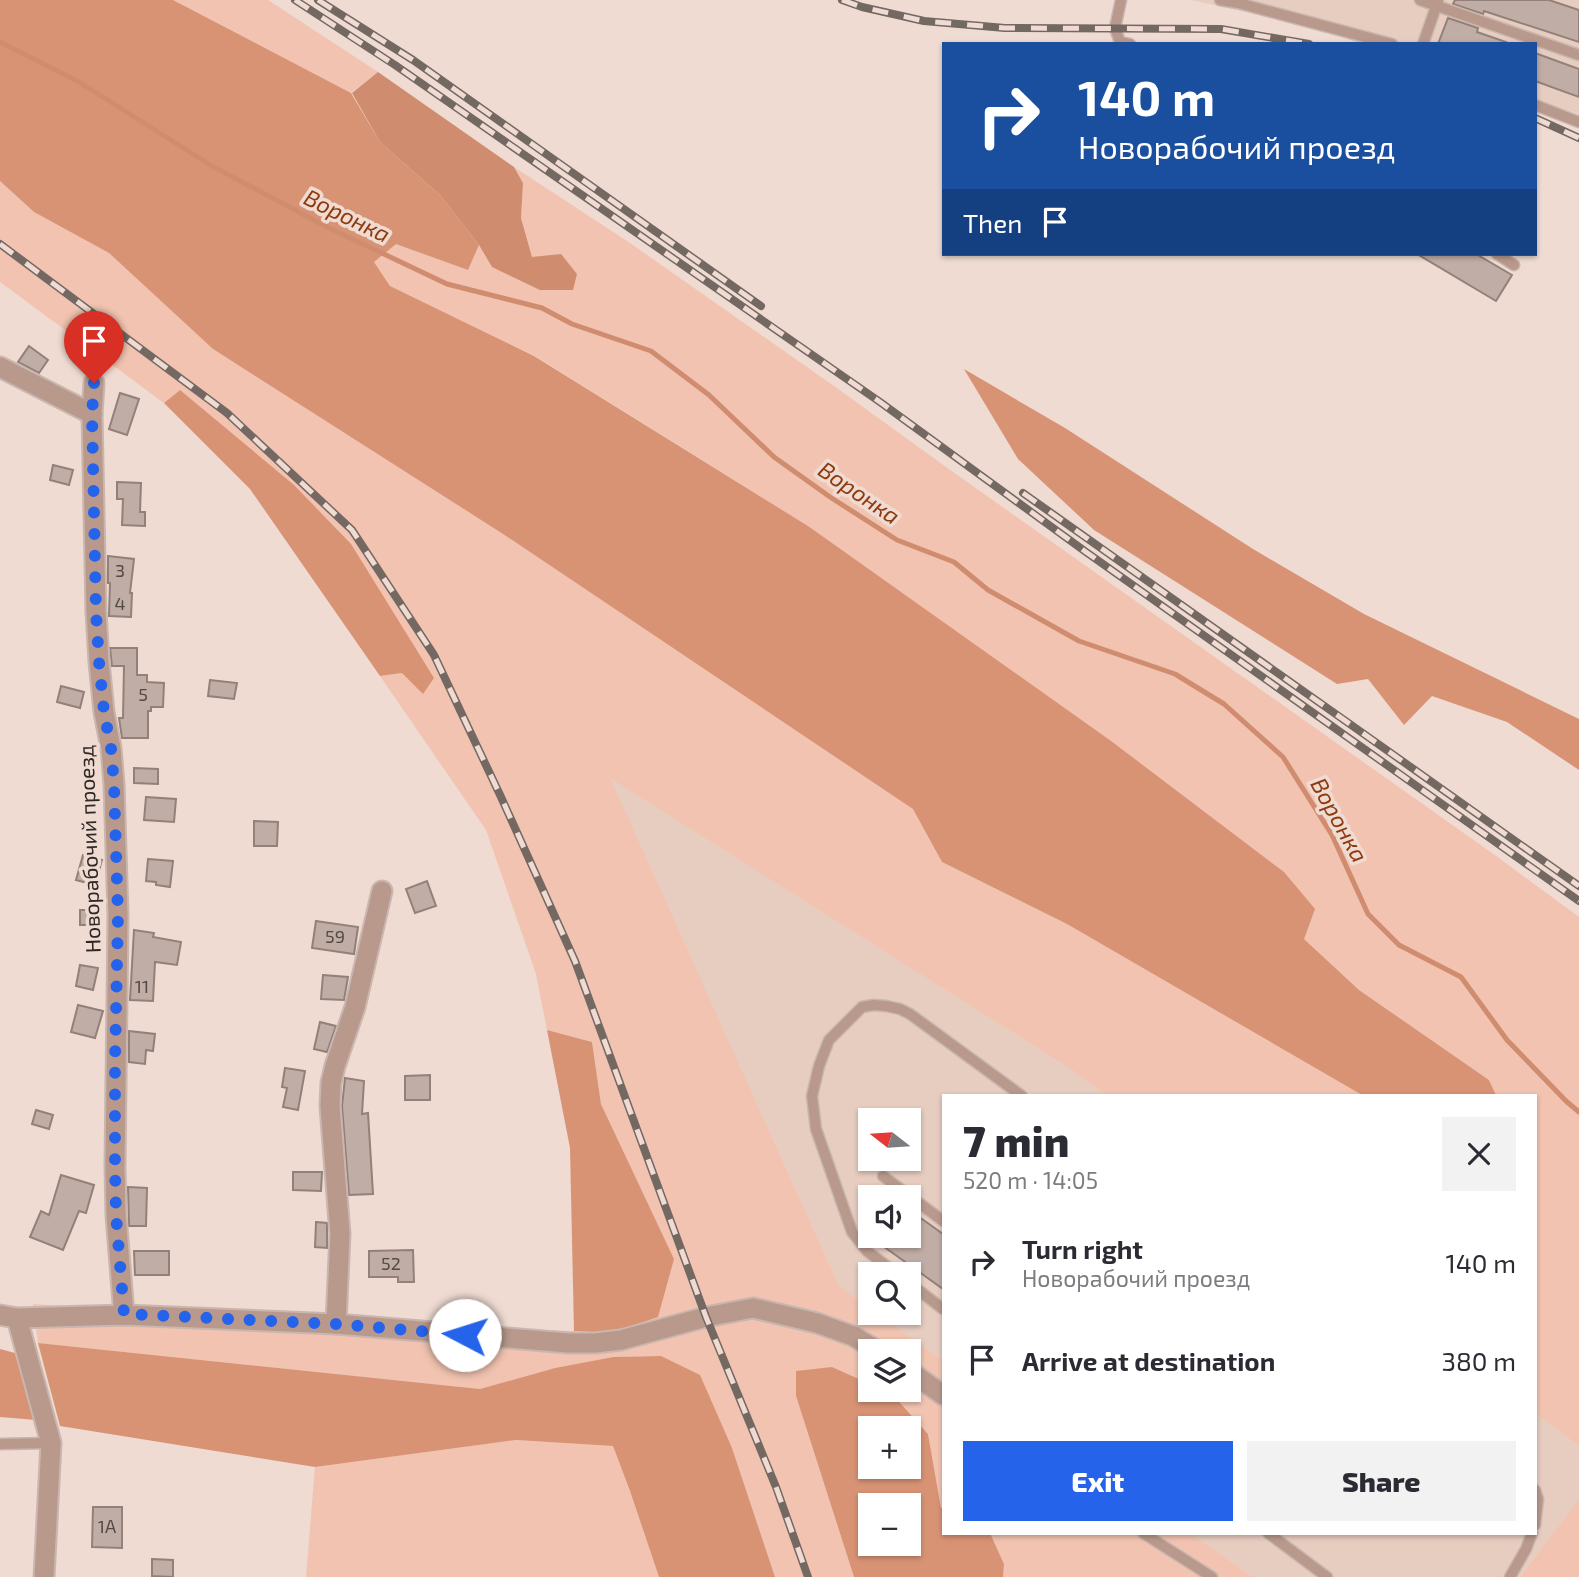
<!DOCTYPE html>
<html lang="en">
<head>
<meta charset="utf-8">
<style>
	:root { --surface:#fff; --page:#f2f2f3; --text:#2b2b33; --muted:#7c7c81; --accent:#2563eb }
	body { margin:0; font-family:"Exo 2",sans-serif; background:var(--page); color:var(--text); height:100vh; display:flex; flex-direction:column; font-size:26px; white-space:nowrap }
	* { box-sizing:border-box; margin:0 }
	p { font-size:23px; color:var(--muted) }
	.icon { flex:none; width:38px; height:38px; fill:none; stroke:currentColor; stroke-width:2; stroke-linecap:round; stroke-linejoin:round }
	.map { position:relative; flex:1; overflow:hidden }
	.drawer { position:absolute; left:942px; top:1094px; width:595px; height:441px; display:flex; flex-direction:column; background:var(--surface); border-radius:0px; box-shadow:0 2px 5px #0004 }
	.drawer>* { flex:none }
	.top-card { position:absolute; left:942px; top:42px; width:595px; height:214px; border-radius:0px; box-shadow:0 2px 5px #0004; background:#1a4fa0; color:#fff; overflow:hidden }
	.needle { width:46px; rotate:287deg }
	.tools { position:absolute; left:858px; top:1108px; display:grid; gap:14px }
	.tools a { display:grid; place-items:center; width:63px; height:63px; border-radius:0px; background:var(--surface); box-shadow:0 2px 5px #0004; font-size:35px }
	.pin { position:absolute; display:grid; place-items:center; width:60px; height:60px; color:#fff; margin:-72px -30px; border-radius:50% 50% 50% 0; rotate:-45deg; box-shadow:0 0 7px #0007 }
	.pin .icon { rotate:45deg }
	.me { position:absolute; width:77px; margin:-38px; rotate:275deg; stroke-linejoin:round; filter:drop-shadow(0 0 5px #0008) }
	.turn { display:flex; align-items:center; gap:24px; height:147px; padding:0 21px; font-size:32px }
	.turn .icon { width:91px; height:91px; stroke-width:2.5 }
	.turn b { display:block; font-size:49px; line-height:60px }
	.then { display:flex; align-items:center; height:66px; padding:0 21px; background:#0003; gap:14px; font-size:26px }
	.round { display:grid; place-items:center; flex:none; width:74px; height:74px; border-radius:0px; background:var(--page) }
	.headline { display:flex; align-items:center; justify-content:space-between; height:119px; padding:0 21px }
	h1 { font-size:42px; font-weight:800; line-height:52px }
	.primary-button { display:flex; gap:14px; margin-top:auto; padding:14px 21px }
	.primary-button a { flex:1; height:80px; border-radius:0px; background:var(--accent); color:#fff; font-size:28px; font-weight:800; line-height:80px; text-align:center }
	.primary-button a+a { background:var(--page); color:var(--text) }
	ul { padding:0; list-style:none }
	li { display:flex; align-items:center; gap:21px; height:98px; padding:0 21px }
	li div { flex:1 }
	li b { display:block; font-size:26px }
	li em { font-style:normal }
	.map>svg:first-child { display:block }
	.built { fill:#e7ccc0; fill-rule:evenodd }
	.green { fill:#f1c3b0 }
	.forest { fill:#d89375; fill-rule:evenodd }
	.water { fill:#d08c6e }
	.lines { fill:none; stroke-linecap:round; stroke-linejoin:round }
	.stream { stroke:#d08c6e; stroke-width:5 }
	.building { fill:#c0ada5; stroke:#938179; stroke-width:2 }
	.service-casing { stroke:#c9b7af; stroke-width:13 }
	.minor-casing { stroke:#c9b7af; stroke-width:23 }
	.service { stroke:#b9998c; stroke-width:10 }
	.minor { stroke:#b9998c; stroke-width:19 }
	.rail-casing { stroke:#746863; stroke-width:8 }
	.rail { stroke:#efdbd2; stroke-width:5; stroke-dasharray:16; stroke-linecap:butt }
	.route { stroke:#2563eb; stroke-width:12; stroke-dasharray:0 21.6 }
	.labels { text-anchor:middle; stroke-width:7; stroke-linejoin:round; paint-order:stroke }
	.number-label { font-size:18px; fill:#544945 }
	.street-label { font-size:21px; fill:#302825; stroke:#efdbd2 }
	.water-label { font-size:23px; font-style:italic; fill:#8d3b0e; stroke:#efdbd2 }
</style>
</head>
<body>
<div class="map">
<svg width="1579" height="1577" viewBox="0 0 1579 1577">
	<rect width="100%" height="100%" fill="#efdbd2"/>
	<!-- built -->
	<g class="built">
		<polygon points="1191,0 1579,0 1579,114 1535,100 1535,44 1362,44 1302,24"/>
		<path d="M609,777L1069,1068L1106,1095L943,1096V1360L876,1313L908,1312V1274H870V1308L839,1286ZM870,1120H908V1158H870ZM870,1197H908V1236H870Z"/>
		<polygon points="1535,1413 1579,1446 1579,1499 1520,1577 1253,1577 1190,1533 1535,1533"/>
	</g>
	<!-- green -->
	<g class="green">
		<polygon points="173,0 268,0 378,72 351,93"/>
		<polygon points="514,167 630,243 834,386 953,472 1492,853 1579,917 1579,1446 1535,1413 1535,1096 1496,1095 1489,1080 1359,990 1304,939 808,526 535,356 390,286 374,262 396,243 468,270 479,245 492,267 532,257 521,218 523,183"/>
		<polygon points="0,181 34,212 109,253 213,349 503,534 914,809 942,862 1067,924 1362,1095 1106,1095 1069,1068 610,778 839,1286 870,1308 870,1312 876,1313 943,1360 943,1508 941,1508 928,1434 893,1395 882,1390 908,1390 908,1351 870,1351 870,1384 832,1367 796,1396 854,1577 775,1577 732,1448 661,1356 613,1357 555,1368 480,1389 38,1343 33,1304 153,1312 611,1333 674,1259 601,1104 592,1042 547,1030 536,974 486,830 380,676 402,673 180,390 164,403 0,282"/>
		<polygon points="516,1440 613,1446 630,1491 659,1577 306,1577 315,1467"/>
		<polygon points="1579,1499 1579,1577 1520,1577"/>
		<polygon points="990,1533 1190,1533 1253,1577 1003,1577 1004,1564"/>
	</g>
	<!-- forest -->
	<g class="forest">
		<polygon points="0,0 173,0 351,93 380,142 440,195 479,245 468,270 396,244 374,262 390,286 534,356 808,526 1111,741 1284,872 1315,909 1304,939 1359,990 1489,1080 1496,1095 1362,1095 1067,924 942,862 913,809 503,534 213,349 109,253 34,212 0,181"/>
		<polygon points="964,369 1065,428 1253,549 1364,614 1579,719 1579,770 1507,722 1432,696 1404,725 1368,679 1337,684 1094,530 1018,459"/>
		<polygon points="180,390 294,485 351,544 434,678 423,694 402,673 380,676 250,489 164,403"/>
		<polygon points="547,1030 592,1042 601,1104 674,1259 658,1317 611,1333 574,1331 570,1148"/>
		<polygon points="38,1343 480,1389 555,1368 613,1357 661,1356 700,1375 732,1448 775,1577 659,1577 630,1491 613,1446 516,1440 315,1467 60,1426"/>
		<polygon points="0,1349 15,1353 36,1420 0,1417"/>
		<path d="M832,1367L870,1384V1390H882L893,1395L928,1434L941,1508H943V1533H990L1004,1564L1003,1577H854L796,1396V1371ZM870,1428H908V1466H870ZM870,1505H908V1544H870Z"/>
	</g>
	<!-- water -->
	<polygon class="water" points="378,72 514,167 523,183 521,218 532,257 561,254 577,274 573,290 540,290 492,267 479,245 440,195 380,142 352,93"/>
	<g class="lines">
		<!-- stream -->
		<polyline class="stream" points="0,42 79,82 212,166 327,227 447,284 542,308 572,324 651,351 709,395 774,457 830,497 897,540 954,562 988,590 1079,641 1175,674 1224,704 1283,757 1332,835 1368,914 1399,945 1461,977 1507,1040 1566,1101 1579,1112"/>
	</g>
	<!-- building -->
	<g class="building">
		<polygon points="1455,0 1549,0 1579,10 1579,42 1484,11 1483,14 1453,4"/>
		<polygon points="1448,18 1478,28 1477,32 1506,42 1505,44 1438,44"/>
		<polygon points="1535,53 1579,69 1579,97 1535,81"/>
		<polygon points="1417,254 1476,254 1512,275 1496,301"/>
		<polygon points="29,346 48,360 39,373 18,362"/>
		<polygon points="120,393 139,399 127,435 109,429"/>
		<polygon points="53,465 73,470 69,485 50,480"/>
		<polygon points="117,482 141,483 140,512 145,512 145,526 122,525 123,499 117,499"/>
		<polygon points="108,556 134,559 130,593 132,593 131,617 109,616 110,583 108,583"/>
		<polygon points="110,648 137,648 137,675 147,675 147,682 164,683 163,707 151,707 151,711 148,711 148,738 122,738 119,718 123,718 124,666 112,666"/>
		<polygon points="210,680 237,683 234,699 208,696"/>
		<polygon points="61,686 84,692 80,708 57,702"/>
		<polygon points="134,768 158,769 158,784 134,783"/>
		<polygon points="146,797 176,799 174,822 144,820"/>
		<polygon points="254,821 278,822 277,846 254,846"/>
		<polygon points="83,855 102,860 95,885 76,880"/>
		<polygon points="148,859 173,861 170,887 156,885 156,882 146,881"/>
		<polygon points="427,881 436,906 415,913 406,889"/>
		<polygon points="80,910 101,910 100,925 80,925"/>
		<polygon points="316,921 358,927 354,954 312,948"/>
		<polygon points="134,930 154,933 153,937 181,942 177,965 155,962 153,1001 130,1000"/>
		<polygon points="80,965 98,968 93,990 76,986"/>
		<polygon points="323,975 348,977 344,1000 321,999"/>
		<polygon points="78,1005 103,1011 95,1038 71,1032"/>
		<polygon points="320,1022 336,1026 327,1052 314,1049"/>
		<polygon points="129,1031 155,1034 153,1051 146,1050 145,1064 129,1062"/>
		<polygon points="285,1068 305,1071 298,1110 283,1107 287,1088 282,1087"/>
		<polygon points="430,1075 430,1100 405,1100 405,1076"/>
		<polygon points="345,1078 364,1081 362,1114 368,1113 373,1194 349,1195 342,1106"/>
		<polygon points="36,1110 53,1115 49,1129 32,1124"/>
		<polygon points="293,1172 322,1172 321,1191 293,1190"/>
		<polygon points="61,1175 94,1185 86,1213 79,1211 63,1250 30,1237 41,1211 49,1215"/>
		<polygon points="128,1187 147,1188 146,1226 129,1226"/>
		<polygon points="908,1209 943,1234 943,1289 869,1236 908,1236"/>
		<polygon points="316,1222 327,1223 327,1248 315,1247"/>
		<polygon points="413,1250 414,1282 398,1282 398,1277 369,1277 369,1251"/>
		<polygon points="134,1251 169,1251 169,1275 135,1275"/>
		<polygon points="93,1507 122,1507 122,1548 92,1547"/>
		<polygon points="152,1559 173,1560 173,1577 152,1576"/>
	</g>
	<g class="lines">
		<defs>
			<g id="service">
				<polyline points="1121,0 1115,28 1120,42 1130,44"/>
				<polyline points="1220,0 1238,3 1392,44"/>
				<polyline points="1420,0 1579,55"/>
				<polyline points="1423,44 1438,1"/>
				<polyline points="1535,105 1579,122"/>
				<polyline points="1497,254 1514,265"/>
				<polyline points="883,1176 943,1221"/>
				<polyline points="897,1274 867,1251 852,1232 816,1129 812,1096 819,1066 829,1040 862,1007 874,1005 886,1006 900,1009 910,1014 1022,1096"/>
				<polyline points="908,1282 943,1309"/>
				<polyline points="0,1444 51,1443"/>
				<polyline points="1535,1490 1538,1499 1535,1525"/>
				<polyline points="1143,1533 1212,1577"/>
				<polyline points="1268,1533 1327,1577"/>
				<polyline points="1510,1577 1526,1549 1532,1533"/>
			</g>
			<g id="minor">
				<polyline points="0,367 92,414"/>
				<polyline points="94,383 92,414 96,612 99,662 104,712 111,748 114,784 118,916 115,1167 116,1215 124,1315"/>
				<polyline points="0,1315 17,1318 124,1315 336,1324 568,1343 595,1343 621,1340 706,1317 753,1308 817,1323 853,1336 878,1351"/>
				<polyline points="17,1318 51,1443 44,1577"/>
				<polyline points="336,1324 340,1234 330,1106 331,1083 335,1066 355,1007 382,891"/>
				<polyline points="908,1370 943,1395"/>
			</g>
		</defs>
		<!-- service casing -->
		<use href="#service" class="service-casing"/>
		<!-- minor casing -->
		<use href="#minor" class="minor-casing"/>
		<!-- service -->
		<use href="#service" class="service"/>
		<!-- minor -->
		<use href="#minor" class="minor"/>
		<defs>
			<g id="rail">
				<polyline points="295,0 395,65 880,402 1086,552 1579,901"/>
				<polyline points="318,0 413,60 761,306"/>
				<polyline points="842,0 862,7 924,21 1005,28 1221,29 1309,44"/>
				<polyline points="1535,118 1579,138"/>
				<polyline points="0,244 227,413 352,530 434,655 501,797 575,961 706,1317 776,1487 808,1577"/>
				<polyline points="1023,493 1579,886"/>
			</g>
		</defs>
		<!-- rail casing -->
		<use href="#rail" class="rail-casing"/>
		<!-- rail -->
		<use href="#rail" class="rail"/>
	</g>
	<g class="lines">
		<!-- route -->
		<polyline class="route" points="94,383 92,414 96,612 99,662 104,712 111,748 114,784 118,916 115,1062 115,1167 116,1215 124,1314 337,1324 465,1335"/>
	</g>
	<g class="labels">
		<!-- number labels -->
		<g class="number-label">
			<text x="120" y="577">3</text>
			<text x="120" y="610">4</text>
			<text x="143" y="701">5</text>
			<text x="335" y="943">59</text>
			<text x="142" y="993">11</text>
			<text x="391" y="1270">52</text>
			<text x="107" y="1533">1А</text>
		</g>
		<!-- street labels -->
		<g class="street-label">
			<text transform="translate(90 849) rotate(-92)" y="7">Новорабочий проезд</text>
		</g>
		<!-- water labels -->
		<g class="water-label">
			<text transform="translate(347 216) rotate(26)" y="8">Воронка</text>
			<text transform="translate(859 493) rotate(34)" y="8">Воронка</text>
			<text transform="translate(1339 820) rotate(61)" y="8">Воронка</text>
		</g>
	</g>
</svg>
<div class="tools">
<a><svg class="needle" viewBox="-14 -14 28 28"><path d="M0-13l5 13h-10z" fill="#e53935"/><path d="M0 13l5-13h-10z" fill="#7c7c81"/></svg></a>
<a><svg class="icon" aria-label="sound" viewBox="0 0 24 24"><path d="M4 9h4l5-4v14l-5-4H4zM17 9q2 3 0 6"/></svg></a>
<a><svg class="icon" aria-label="search" viewBox="0 0 24 24"><circle cx="10" cy="10" r="6"/><path d="M15 15l6 6"/></svg></a>
<a><svg class="icon" aria-label="layers" viewBox="0 0 24 24"><path d="M12 4l9 5-9 5-9-5zM3 14l9 5 9-5"/></svg></a>
<a>+</a>
<a>−</a>
</div>
<div class="pin" style="left:94px;top:383px;background:#d93025"><svg class="icon" aria-label="arrive" viewBox="0 0 24 24"><path d="M6 21V4h12l-3 4 3 4H6"/></svg></div>
<svg class="me" style="left:465px;top:1335px" viewBox="-20 -20 40 40"><circle r="19" fill="#fff"/><path d="M0-13L10 11 0 6-10 11z" fill="#2563eb"/></svg>
<div class="top-card">
<div class="turn"><svg class="icon" aria-label="right" viewBox="0 0 24 24"><path d="M7 20v-9h11M14 6l5 5-5 5"/></svg><div><b>140 m</b>Новорабочий проезд</div></div>
<div class="then">Then<svg class="icon" aria-label="arrive" viewBox="0 0 24 24"><path d="M6 21V4h12l-3 4 3 4H6"/></svg></div>
</div>
<section class="drawer">
<div class="headline"><div><h1>7 min</h1><p>520 m · 14:05</p></div><a class="round"><svg class="icon" aria-label="close" viewBox="0 0 24 24"><path d="M6 6l12 12M18 6L6 18"/></svg></a></div>
<ul>
<li><svg class="icon" aria-label="right" viewBox="0 0 24 24"><path d="M7 20v-9h11M14 6l5 5-5 5"/></svg><div><b>Turn right</b><p>Новорабочий проезд</p></div><em>140 m</em></li>
<li><svg class="icon" aria-label="arrive" viewBox="0 0 24 24"><path d="M6 21V4h12l-3 4 3 4H6"/></svg><div><b>Arrive at destination</b></div><em>380 m</em></li>
</ul>
<div class="primary-button"><a>Exit</a><a>Share</a></div>
</section>
</div>
</body>
</html>
